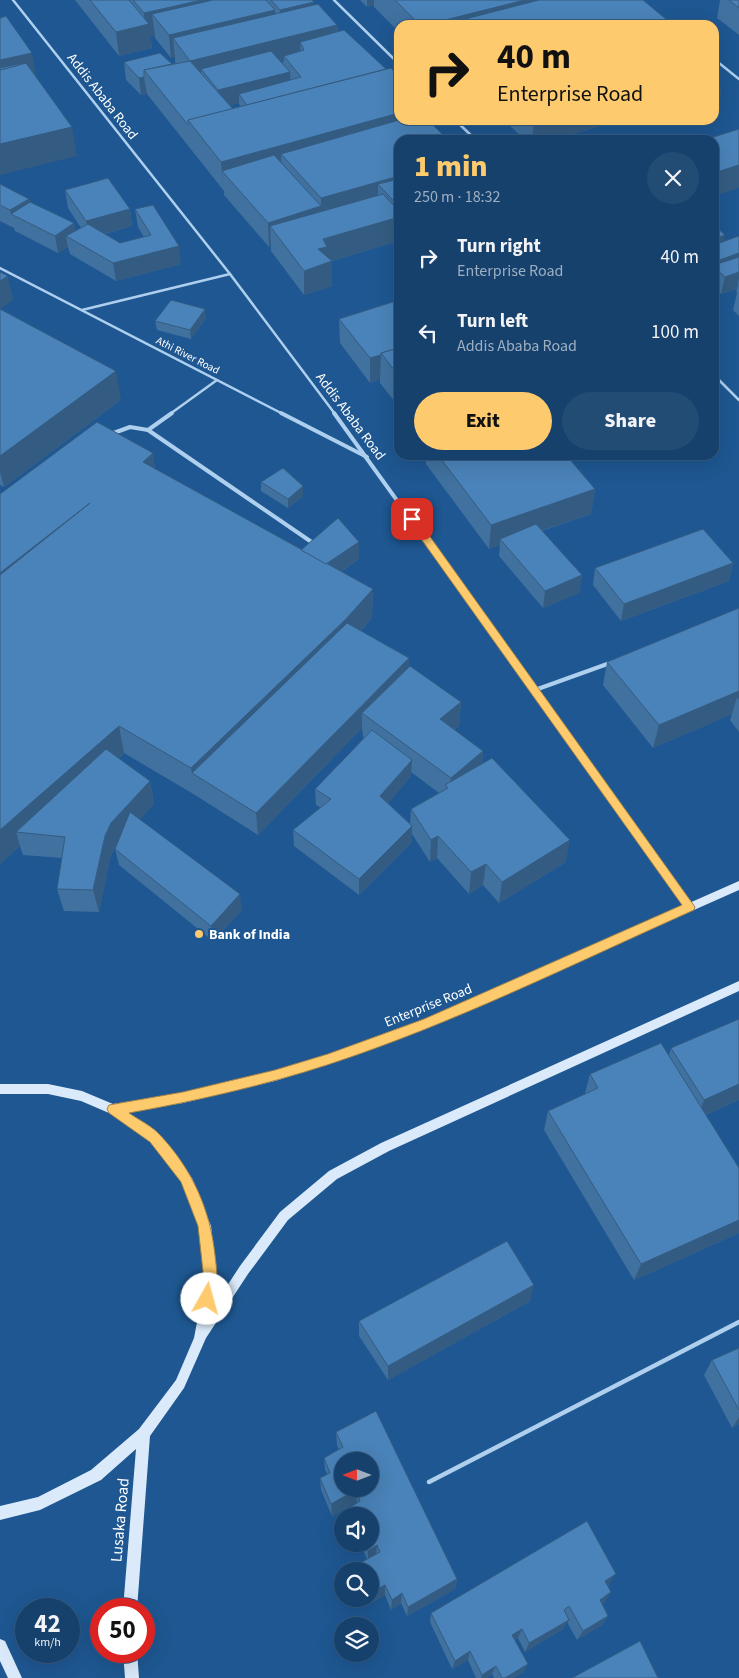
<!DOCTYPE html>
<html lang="en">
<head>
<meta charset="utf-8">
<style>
	:root { --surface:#16416d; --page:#234c75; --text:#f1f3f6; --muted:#9eafc2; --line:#355a80; --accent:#fdca6d }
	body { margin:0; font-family:"Source Sans 3",sans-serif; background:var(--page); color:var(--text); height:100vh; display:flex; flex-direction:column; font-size:19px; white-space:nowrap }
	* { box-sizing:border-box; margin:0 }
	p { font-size:16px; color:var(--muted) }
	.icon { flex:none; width:28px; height:28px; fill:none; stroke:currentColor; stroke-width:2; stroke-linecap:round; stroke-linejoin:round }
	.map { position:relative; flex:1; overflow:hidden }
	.drawer { position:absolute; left:394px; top:135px; width:325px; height:325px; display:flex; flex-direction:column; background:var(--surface); border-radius:15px; box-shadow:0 5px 20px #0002,0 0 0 1px var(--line) }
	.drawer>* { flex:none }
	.banner { position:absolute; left:394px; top:20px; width:325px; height:105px; border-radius:15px; box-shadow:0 5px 20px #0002,0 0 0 1px var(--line); background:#fdca6d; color:#111; overflow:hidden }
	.needle { width:32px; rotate:270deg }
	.controls { position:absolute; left:334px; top:1452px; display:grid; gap:10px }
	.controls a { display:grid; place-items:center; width:45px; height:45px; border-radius:50%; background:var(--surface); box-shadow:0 5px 20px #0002,0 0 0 1px var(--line); font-size:25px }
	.speed { position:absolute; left:15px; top:1598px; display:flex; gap:10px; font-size:25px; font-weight:700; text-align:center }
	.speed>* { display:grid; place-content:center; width:65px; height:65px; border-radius:50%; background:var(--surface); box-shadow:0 5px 20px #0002,0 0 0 1px var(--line); line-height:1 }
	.speed small { font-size:12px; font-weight:400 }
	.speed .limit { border:8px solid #d22; background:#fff; color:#111 }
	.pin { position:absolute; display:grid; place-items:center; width:42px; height:42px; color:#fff; margin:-21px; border-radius:10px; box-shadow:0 2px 8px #0006 }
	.me { position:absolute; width:55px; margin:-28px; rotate:7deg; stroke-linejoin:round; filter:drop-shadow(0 0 4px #0008) }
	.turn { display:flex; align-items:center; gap:18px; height:105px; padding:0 20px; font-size:22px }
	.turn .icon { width:65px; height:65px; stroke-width:2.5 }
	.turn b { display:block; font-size:35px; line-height:42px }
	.round { display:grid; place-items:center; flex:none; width:52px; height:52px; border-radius:26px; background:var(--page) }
	.overview { display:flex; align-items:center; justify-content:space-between; height:85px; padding:0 20px }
	h1 { font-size:30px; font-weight:800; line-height:38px; color:var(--accent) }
	.primary-button { display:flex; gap:10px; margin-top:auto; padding:10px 20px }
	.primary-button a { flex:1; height:58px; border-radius:30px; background:var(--accent); color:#111; font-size:20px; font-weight:800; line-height:58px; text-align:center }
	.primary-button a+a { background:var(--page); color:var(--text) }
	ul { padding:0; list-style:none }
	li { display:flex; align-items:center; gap:15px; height:75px; padding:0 20px }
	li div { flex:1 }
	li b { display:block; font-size:19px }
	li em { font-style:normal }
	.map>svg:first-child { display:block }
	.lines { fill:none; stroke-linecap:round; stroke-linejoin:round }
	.lane-far2 { stroke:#aecfee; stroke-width:2.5 }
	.lane-far1 { stroke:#aecfee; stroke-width:4 }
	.lane { stroke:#aecfee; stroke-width:4.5 }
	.secondary { fill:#daeafa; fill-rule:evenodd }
	.wall { fill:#40719f; fill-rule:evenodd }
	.shaded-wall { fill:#345c82 }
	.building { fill:#4a83b9; stroke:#345c82; fill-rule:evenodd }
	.route { fill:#fdca6d; stroke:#a48347 }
	.poi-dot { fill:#fdca6d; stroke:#1e5791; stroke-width:2 }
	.labels { text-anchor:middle; stroke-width:4; stroke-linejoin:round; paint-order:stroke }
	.far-street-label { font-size:11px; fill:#fff; stroke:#1e5791 }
	.street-label { font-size:14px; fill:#fff; stroke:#1e5791 }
	.poi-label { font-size:14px; font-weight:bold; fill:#fff; stroke:#1e5791; text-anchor:start }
	.near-street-label { font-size:16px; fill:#fff; stroke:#1e5791 }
</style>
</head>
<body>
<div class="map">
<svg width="739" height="1678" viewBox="0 0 739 1678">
	<rect width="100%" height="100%" fill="#1e5791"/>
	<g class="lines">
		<!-- lane-far2 -->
		<g class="lane-far2">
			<polyline points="13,0 230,274 335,414"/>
			<polyline points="334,0 399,64"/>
			<polyline points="714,59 739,79"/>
			<polyline points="455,120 476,140"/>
			<polyline points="0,268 283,414"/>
			<polyline points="82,310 230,274"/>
			<polyline points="714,375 739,400"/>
			<polyline points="170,414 217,380"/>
		</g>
		<!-- lane-far1 -->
		<g class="lane-far1">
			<polyline points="281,413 367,457"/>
			<polyline points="334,413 690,907"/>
			<polyline points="148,430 172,413"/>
			<polyline points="111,434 130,427 148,430 313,543"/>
			<polyline points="535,690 610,663"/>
		</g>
		<!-- lane -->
		<polyline class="lane" points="429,1482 739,1322"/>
		<!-- secondary -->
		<g class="secondary">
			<polygon points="739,881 739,890 428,1028 328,1064 275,1081 183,1103 127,1112 159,1134 192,1178 211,1226 217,1280 212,1309 240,1266 280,1212 329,1171 381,1143 739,981 739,991 389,1151 337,1179 288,1220 248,1274 206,1338 184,1388 150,1436 137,1609 123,1609 136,1449 101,1480 40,1510 0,1520 0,1506 38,1497 91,1470 139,1429 176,1380 194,1338 205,1280 199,1226 182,1181 151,1142 109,1113 81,1101 48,1094 0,1094 0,1084 48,1084 82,1091 113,1104 183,1093 275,1071 328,1054 424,1020"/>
			<polygon points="0,1639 5,1641 22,1678 8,1678 0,1661"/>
			<polygon points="123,1651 137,1651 139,1678 125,1678"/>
		</g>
	</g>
	<!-- wall -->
	<g class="wall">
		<path d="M75,0H312L314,2V5L337,25L338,32L399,140V251L395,247V242L332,261V286L304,295L271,251V247H269L224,195V191L147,94L141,95L126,80L124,62L172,64L176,63L175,62V58H171L155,38V35L150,36L152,48L119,56ZM239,103L240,107L233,108L230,105Z"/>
		<polygon points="360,0 643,0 673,25 399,25 399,32 374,7 374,5 367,7"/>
		<polygon points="720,0 739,0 739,35 717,18"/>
		<polygon points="507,120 621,120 553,140 525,140 507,123"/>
		<polygon points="0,184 29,199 30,202 74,223 75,231 81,228 68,208 65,190 130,209 132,226 105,234 120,243 144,237 138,227 135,209 181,264 116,281 70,254 68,247 58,253 15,231 14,228 0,221"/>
		<polygon points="714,225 724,241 739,236 739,316 733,310 737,293 736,292 737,289 721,294 714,288"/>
		<polygon points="399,300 399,407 380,383 380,379 370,383 340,343 339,319"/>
		<polygon points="0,309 121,400 4,487 0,485"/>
		<polygon points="206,318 191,339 157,330 155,321"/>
		<path d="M153,453L155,469L301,550L359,559L341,572L373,589L372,618L361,631L409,658L408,668L461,702L459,726L454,730L483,751L482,764L566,862L499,903L483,885L469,894L437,858L430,862L412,834V842L359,895L294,846L293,830L321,808L316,805L315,789L364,738L363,737L362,728L258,835L195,795L124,753L119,758L150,781L154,804L139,819L242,910L213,941L119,865L115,849L117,843L110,858L99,912L64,911L57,889L62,858L23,855L20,846L0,864V494ZM411,772L439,793L411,809L410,824L388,803L411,776Z"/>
		<polygon points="426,455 566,455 595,489 591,514 542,531 582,575 579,593 543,608 499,556 500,545 489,549 426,464"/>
		<polygon points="261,482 303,486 303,496 288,508 261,491"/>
		<polygon points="733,563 729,581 621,621 593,585 595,568"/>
		<polygon points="739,608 739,732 730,720 732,714 653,748 603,685 607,662"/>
		<polygon points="739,1019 739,1100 706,1115 739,1168 739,1233 634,1280 544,1130 548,1111 586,1094 585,1093 590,1074 669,1055 671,1048"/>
		<polygon points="530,1301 388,1380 359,1336 359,1321"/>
		<polygon points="739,1348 739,1424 732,1428 704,1375 712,1360"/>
		<polygon points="336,1432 457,1579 455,1589 407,1616 401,1603 391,1610 385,1595 371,1603 369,1599 370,1599 370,1571 358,1571 358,1564 367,1559 360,1544 370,1544 370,1516 349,1516 349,1508 357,1503 357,1502 332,1516 321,1490 320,1478 327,1474 325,1470 324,1458 339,1450 337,1445"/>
		<polygon points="609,1584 608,1586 605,1602 602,1604 608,1616 602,1625 577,1640 567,1622 563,1629 525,1652 518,1638 515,1640 524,1672 514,1678 494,1678 492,1674 487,1678 476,1678 468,1660 452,1669 430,1622 431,1613"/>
	</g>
	<!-- shaded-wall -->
	<g class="shaded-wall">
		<polygon points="202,0 236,0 152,14 155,35 150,36 152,48 119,56 116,32 145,25 144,13"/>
		<polygon points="367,0 374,0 374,5 367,7"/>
		<polygon points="525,0 570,0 536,25 425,25"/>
		<polygon points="314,2 314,26 281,33 280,10"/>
		<polygon points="275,10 276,33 173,38 175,58 171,58 169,35"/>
		<polygon points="337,25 338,48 304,50 300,42 301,57 284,56 284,62 210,80 201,69 202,82 190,61"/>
		<polygon points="32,53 36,77 0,98 0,60"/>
		<polygon points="290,72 291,90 239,94 239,103 220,108 218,90"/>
		<polygon points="144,77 147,94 141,95 139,78"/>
		<polygon points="721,92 720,101 714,103 714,94"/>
		<polygon points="399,113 399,120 281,154 282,175 222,171 223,191 221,162"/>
		<polygon points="542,120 621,120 553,140 532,140 534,122"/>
		<polygon points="72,127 77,156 0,175 0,144"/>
		<polygon points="739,165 739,188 714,196 714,173"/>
		<polygon points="399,176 399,200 378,184 378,206 321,223 321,198"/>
		<polygon points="29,199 33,216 11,214 10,210"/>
		<polygon points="321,206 321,231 270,226 271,247 269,247 268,223"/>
		<polygon points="130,209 132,226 89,238 86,221"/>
		<polygon points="399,217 399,233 396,229 395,242 332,261 332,286 304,295 304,271 318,249 323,239"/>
		<polygon points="74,223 77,241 66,236 68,247 58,253 55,236"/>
		<polygon points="725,235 722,253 714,255 714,239"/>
		<polygon points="179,246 181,264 116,281 113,263"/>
		<polygon points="739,253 739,270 714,267 714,262"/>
		<polygon points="739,272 739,278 737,289 721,294 725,277"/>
		<polygon points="8,276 13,300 0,309 0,281"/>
		<polygon points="205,309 206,318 191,339 190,330"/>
		<polygon points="381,355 380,379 370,383 370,358"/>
		<polygon points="116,371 121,400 4,487 0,472 0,456"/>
		<polygon points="153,453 157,482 143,462"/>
		<polygon points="303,486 303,496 288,508 288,499"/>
		<polygon points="595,489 591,514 504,543 500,539 500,545 489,549 491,525"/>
		<polygon points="90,503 0,607 0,573"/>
		<polygon points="359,542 359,559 323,584 322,567"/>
		<polygon points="733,563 729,581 621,621 624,604"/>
		<polygon points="582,575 579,593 543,608 545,591"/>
		<polygon points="373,589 372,618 347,647 192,773 191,768"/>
		<polygon points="409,658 408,681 362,713 362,728 258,835 256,813"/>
		<polygon points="739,691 739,700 737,697 732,714 653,748 659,725"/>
		<polygon points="461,702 459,726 438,742 440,719"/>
		<polygon points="119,726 124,753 34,834 16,832 20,846 0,864 0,830"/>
		<polygon points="483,751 481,774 449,801 451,778"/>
		<polygon points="412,760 411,776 380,813 380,796"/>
		<polygon points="150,781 154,804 116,845 110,858 99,912 93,890 105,836 111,823"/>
		<polygon points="412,826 412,842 359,895 359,879"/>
		<polygon points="438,836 437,858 430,862 431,840"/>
		<polygon points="570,840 566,862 499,903 502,882"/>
		<polygon points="486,864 483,885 469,894 471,872"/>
		<polygon points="240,894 242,910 213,941 211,926"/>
		<polygon points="739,1084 739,1100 697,1119 704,1100"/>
		<polygon points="739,1220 739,1233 634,1280 641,1264"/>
		<polygon points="534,1285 530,1301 388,1380 388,1366"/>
		<polygon points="739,1417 739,1424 732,1428"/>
		<polygon points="356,1490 357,1502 332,1516 331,1504"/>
		<polygon points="377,1545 376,1556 368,1561 368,1551"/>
		<polygon points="616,1574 609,1584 599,1591 605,1581"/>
		<polygon points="457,1579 455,1589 407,1616 408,1607"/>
		<polygon points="385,1585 385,1595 371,1603 371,1593"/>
		<polygon points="611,1592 605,1602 594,1610 600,1600"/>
		<polygon points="402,1593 401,1603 391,1610 392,1600"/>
		<polygon points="608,1616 602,1625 577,1640 583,1631"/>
		<polygon points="569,1620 563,1629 525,1652 529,1643"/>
		<polygon points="522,1629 518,1638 508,1644 512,1635"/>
		<polygon points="470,1651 468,1660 452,1669 455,1661"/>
		<polygon points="528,1664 524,1672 514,1678 505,1678"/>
		<polygon points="496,1666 492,1674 487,1678 481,1678 482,1675"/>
	</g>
	<!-- building -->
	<g class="building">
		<polygon points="90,0 129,0 149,24 116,32"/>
		<polygon points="133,0 202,0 144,13"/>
		<polygon points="213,0 266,0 275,10 169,35 152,14"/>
		<polygon points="271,0 312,0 314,2 280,10"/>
		<polygon points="395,0 525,0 425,25 420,25"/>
		<polygon points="539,0 643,0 673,25 442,25"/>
		<polygon points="729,0 739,0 739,8"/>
		<polygon points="318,4 337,25 190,61 173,38"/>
		<polygon points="6,16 32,53 0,60 0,18"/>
		<polygon points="344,30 386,69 247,105 239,94 301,77 284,56 304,50 300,42"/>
		<polygon points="271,51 290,72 218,90 201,69"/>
		<polygon points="160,53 172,64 144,70 144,77 139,78 124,62"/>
		<polygon points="190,61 233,109 188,120 188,125 144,70"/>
		<polygon points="26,63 72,127 0,144 0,70"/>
		<polygon points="18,64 19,65 0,70 0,68"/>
		<polygon points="391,68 399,77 399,113 221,162 188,120"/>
		<polygon points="714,86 721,92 714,94"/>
		<polygon points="399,120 428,120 448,140 399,140 399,176 321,198 281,154"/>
		<polygon points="531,120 542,120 534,122"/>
		<polygon points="739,129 739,165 714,173 714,140 704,140"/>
		<polygon points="274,155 321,206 268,223 222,171"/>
		<polygon points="108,178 130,209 86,221 65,190"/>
		<polygon points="399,179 399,207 378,184"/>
		<polygon points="0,184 29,199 10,210 0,205"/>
		<polygon points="383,194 399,211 399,217 323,239 327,247 318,249 332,261 304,271 270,226"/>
		<polygon points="30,202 74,223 55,236 11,214"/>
		<polygon points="153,205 179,246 113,263 66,236 88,224 120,243 151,235 135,209"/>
		<polygon points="714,225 725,235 714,239"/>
		<polygon points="739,236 739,253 714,262 714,245"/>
		<polygon points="739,257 739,272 725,277 714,267 714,265"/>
		<polygon points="0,272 8,276 0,281"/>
		<polygon points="171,300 205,309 190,330 155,321"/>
		<polygon points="399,300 399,348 381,353 381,355 370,358 339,319"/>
		<polygon points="0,309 116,371 0,456"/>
		<polygon points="399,348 399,376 381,353"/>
		<polygon points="97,422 153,453 143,462 373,589 346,619 191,768 119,726 0,830 0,575 90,503 0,573 0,494"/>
		<polygon points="438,455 566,455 595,489 491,525"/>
		<polygon points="283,468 303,486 288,499 261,482"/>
		<polygon points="338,518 359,542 326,564 301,550"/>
		<polygon points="536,524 582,575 545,591 500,539"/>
		<polygon points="703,529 733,563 624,604 595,568"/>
		<polygon points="739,608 739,691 659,725 607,662"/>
		<polygon points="347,623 409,658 256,813 192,773"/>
		<polygon points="410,666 461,702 440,719 483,751 451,778 362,713"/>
		<polygon points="372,730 412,760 380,796 412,826 359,879 293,830 331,799 315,789"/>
		<polygon points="106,749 150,781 111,823 105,836 93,890 57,889 65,837 16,832"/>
		<polygon points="492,758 570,840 502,882 486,864 471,872 438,836 431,840 411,809 448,788 445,785"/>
		<polygon points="130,812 240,894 211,926 115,849"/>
		<polygon points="739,1019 739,1084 704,1100 671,1048"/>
		<polygon points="661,1043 739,1168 739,1220 641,1264 548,1111 598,1088 590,1074"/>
		<polygon points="507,1241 534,1285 388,1366 359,1321"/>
		<polygon points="739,1348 739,1410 712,1360"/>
		<path d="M376,1411L457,1579L408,1607L402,1593L392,1600L385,1585L371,1593L370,1571H361L358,1564L380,1552L377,1545L368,1551L365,1544H370V1516H353L349,1508L360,1501L356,1490L331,1504L320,1478L330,1473L324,1458L343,1447L336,1432ZM342,1461H370V1489H342Z"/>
		<polygon points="587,1521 616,1574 605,1581 611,1592 600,1600 608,1616 583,1631 569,1606 564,1610 569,1620 529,1643 522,1629 512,1635 528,1664 505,1678 502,1678 496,1666 482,1675 470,1651 455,1661 431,1613"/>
		<polygon points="640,1641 658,1678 572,1678"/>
	</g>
	<!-- route -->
	<path class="route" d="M412,516L416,517L695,907L694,910C573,964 453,1024 327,1065C262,1086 196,1101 129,1113C139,1120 152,1126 160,1135C192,1169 210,1209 215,1255C217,1272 219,1288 212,1304L207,1306L202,1304L200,1299L204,1280L198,1226L181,1182L150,1142L109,1113L107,1109L109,1105L183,1092L275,1070L328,1054L424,1019L682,905L409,522V517Z"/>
	<!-- markers -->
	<circle class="poi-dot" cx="199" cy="934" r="5"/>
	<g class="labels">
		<!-- far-street labels -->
		<g class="far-street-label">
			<text transform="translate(188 355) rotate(27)" y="4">Athi River Road</text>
		</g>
		<!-- street labels -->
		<g class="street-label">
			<text transform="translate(103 96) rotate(52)" y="5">Addis Ababa Road</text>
			<text transform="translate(351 416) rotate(53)" y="5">Addis Ababa Road</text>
			<text transform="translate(428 1005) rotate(-22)" y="5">Enterprise Road</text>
		</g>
		<!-- poi labels -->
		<g class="poi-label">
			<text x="209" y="939">Bank of India</text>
		</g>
		<!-- near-street labels -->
		<g class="near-street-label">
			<text transform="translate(119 1520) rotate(-85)" y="6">Lusaka Road</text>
		</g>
	</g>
</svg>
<div class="controls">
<a><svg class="needle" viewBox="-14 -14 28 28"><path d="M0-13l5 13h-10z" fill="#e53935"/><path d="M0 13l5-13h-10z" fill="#9eafc2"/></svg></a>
<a><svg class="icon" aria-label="sound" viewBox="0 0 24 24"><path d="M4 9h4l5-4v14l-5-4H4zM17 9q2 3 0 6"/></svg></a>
<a><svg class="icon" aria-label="search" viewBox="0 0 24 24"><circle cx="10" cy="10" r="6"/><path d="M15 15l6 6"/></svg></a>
<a><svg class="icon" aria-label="layers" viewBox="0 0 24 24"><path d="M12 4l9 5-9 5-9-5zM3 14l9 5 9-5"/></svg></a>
</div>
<div class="speed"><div>42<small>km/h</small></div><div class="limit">50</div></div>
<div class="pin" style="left:412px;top:519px;background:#d93025"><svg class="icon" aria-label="arrive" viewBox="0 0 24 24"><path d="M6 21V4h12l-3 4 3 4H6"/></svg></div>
<svg class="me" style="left:207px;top:1299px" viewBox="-20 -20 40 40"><circle r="19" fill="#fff"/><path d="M0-13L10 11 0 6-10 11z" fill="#fdca6d"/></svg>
<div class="banner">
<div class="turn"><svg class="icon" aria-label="right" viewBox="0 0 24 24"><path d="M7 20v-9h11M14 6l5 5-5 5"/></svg><div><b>40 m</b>Enterprise Road</div></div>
</div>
<section class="drawer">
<div class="overview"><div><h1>1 min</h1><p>250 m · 18:32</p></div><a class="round"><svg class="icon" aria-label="close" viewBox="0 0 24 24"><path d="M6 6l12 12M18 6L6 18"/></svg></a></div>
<ul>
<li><svg class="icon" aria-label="right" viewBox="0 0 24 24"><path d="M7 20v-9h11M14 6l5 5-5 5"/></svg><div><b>Turn right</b><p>Enterprise Road</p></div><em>40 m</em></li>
<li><svg class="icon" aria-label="left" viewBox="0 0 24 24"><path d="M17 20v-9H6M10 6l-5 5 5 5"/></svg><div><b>Turn left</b><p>Addis Ababa Road</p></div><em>100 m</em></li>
</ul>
<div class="primary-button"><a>Exit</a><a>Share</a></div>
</section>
</div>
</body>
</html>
